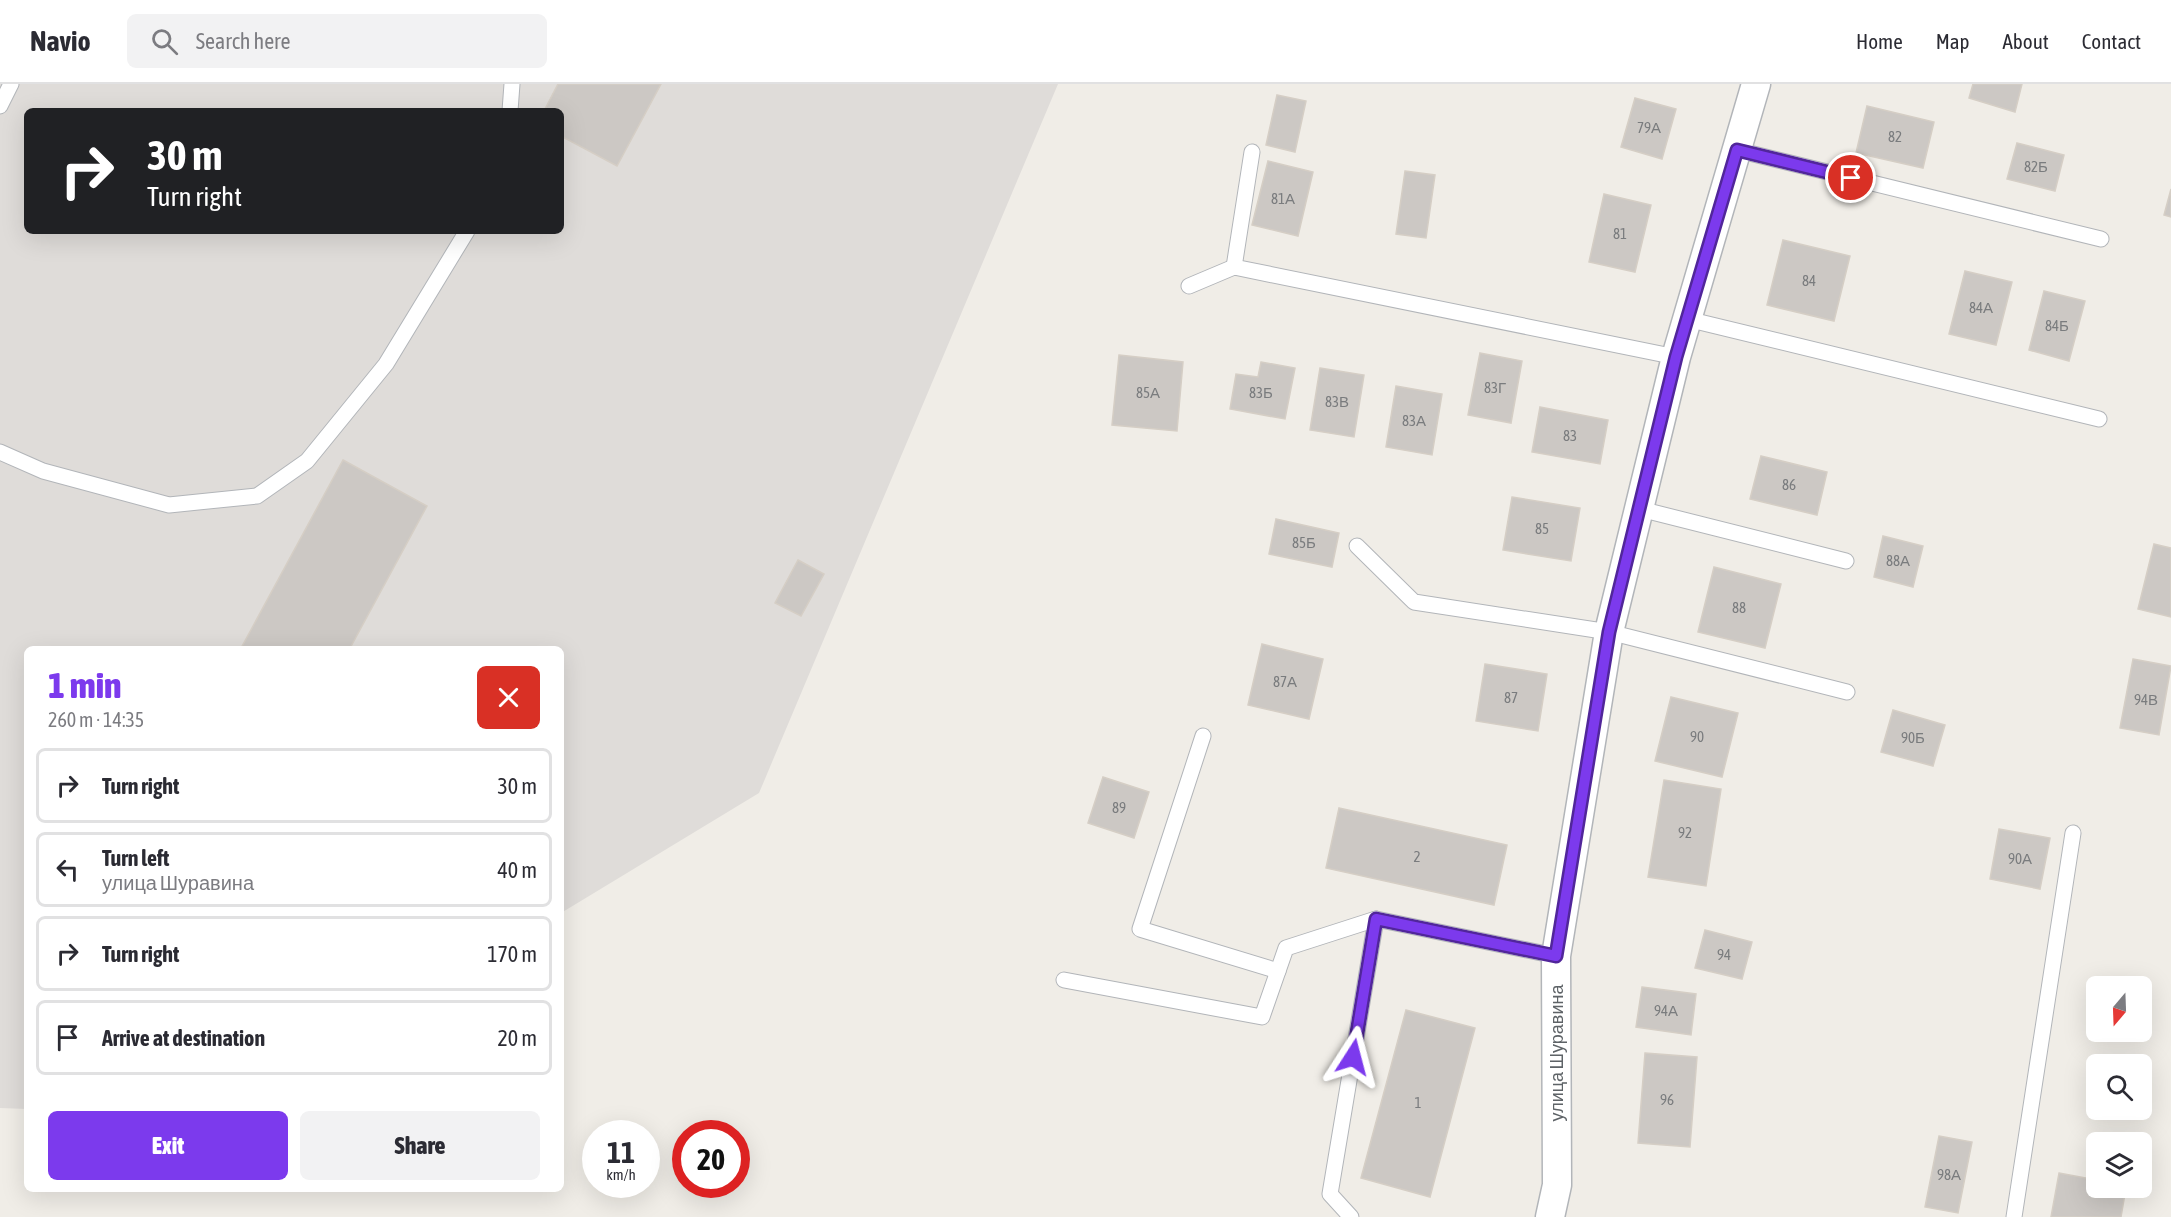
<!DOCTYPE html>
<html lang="en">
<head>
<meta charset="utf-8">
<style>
	:root { --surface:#fff; --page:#f2f2f3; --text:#2b2b33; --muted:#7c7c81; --line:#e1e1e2; --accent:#7c3aed }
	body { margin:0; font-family:"Asap Condensed",sans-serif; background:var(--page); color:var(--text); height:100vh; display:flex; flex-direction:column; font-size:22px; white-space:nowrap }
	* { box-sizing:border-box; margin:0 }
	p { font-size:20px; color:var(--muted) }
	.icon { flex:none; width:33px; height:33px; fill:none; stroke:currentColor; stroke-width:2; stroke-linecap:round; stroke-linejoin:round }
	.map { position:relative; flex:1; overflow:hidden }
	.side { position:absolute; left:24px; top:562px; width:540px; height:546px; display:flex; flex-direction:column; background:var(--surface); border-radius:9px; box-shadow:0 6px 24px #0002 }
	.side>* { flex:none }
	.top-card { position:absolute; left:24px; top:24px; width:540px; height:126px; border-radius:9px; box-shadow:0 6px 24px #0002; background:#202124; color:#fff; overflow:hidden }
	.needle { width:39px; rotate:199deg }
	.controls { position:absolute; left:2086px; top:892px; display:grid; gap:12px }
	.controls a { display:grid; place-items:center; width:66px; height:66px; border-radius:9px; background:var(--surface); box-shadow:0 6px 24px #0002; font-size:30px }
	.speed { position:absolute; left:582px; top:1036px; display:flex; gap:12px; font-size:30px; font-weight:700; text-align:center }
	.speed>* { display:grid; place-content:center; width:78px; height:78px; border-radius:50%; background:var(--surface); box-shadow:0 6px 24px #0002; line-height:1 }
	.speed small { font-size:15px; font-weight:400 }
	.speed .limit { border:9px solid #d22; background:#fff; color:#111 }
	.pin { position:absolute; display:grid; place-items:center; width:51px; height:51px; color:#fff; margin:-26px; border:3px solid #fff; border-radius:50%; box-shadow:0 2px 6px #0007 }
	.me { position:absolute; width:66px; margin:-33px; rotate:9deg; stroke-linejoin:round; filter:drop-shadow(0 0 4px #0008) }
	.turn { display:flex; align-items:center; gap:21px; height:126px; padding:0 24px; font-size:27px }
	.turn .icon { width:78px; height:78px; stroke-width:2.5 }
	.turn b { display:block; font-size:42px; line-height:51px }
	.round { display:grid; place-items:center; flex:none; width:63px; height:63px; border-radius:9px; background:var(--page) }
	.head { display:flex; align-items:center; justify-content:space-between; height:102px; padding:0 24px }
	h1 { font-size:36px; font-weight:800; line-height:45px; color:var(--accent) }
	.action { display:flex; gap:12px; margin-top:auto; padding:12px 24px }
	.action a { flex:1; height:69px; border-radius:9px; background:var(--accent); color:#fff; font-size:24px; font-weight:800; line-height:69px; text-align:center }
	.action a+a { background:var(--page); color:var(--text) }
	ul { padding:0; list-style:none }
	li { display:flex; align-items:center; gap:18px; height:75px; margin:0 12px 9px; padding:0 12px; border:3px solid var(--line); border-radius:9px }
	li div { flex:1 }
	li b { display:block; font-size:22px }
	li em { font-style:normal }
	header { display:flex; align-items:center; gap:36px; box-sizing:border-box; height:84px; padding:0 30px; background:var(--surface); border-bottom:2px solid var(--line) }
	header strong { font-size:28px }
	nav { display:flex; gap:33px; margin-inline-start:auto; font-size:21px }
	.search { width:420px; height:54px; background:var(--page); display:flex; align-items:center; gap:15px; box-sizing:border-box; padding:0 21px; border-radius:9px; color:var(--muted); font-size:22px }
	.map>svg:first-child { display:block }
	.industrial { fill:#dfdcd9; fill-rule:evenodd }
	.building { fill:#ccc8c4; stroke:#d5cec5; stroke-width:1.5 }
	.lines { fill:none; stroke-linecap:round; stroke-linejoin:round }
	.lane-casing { stroke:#b2b5b9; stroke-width:17 }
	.street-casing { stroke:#b2b5b9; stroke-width:31 }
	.lane { stroke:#fff; stroke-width:15 }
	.street { stroke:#fff; stroke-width:28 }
	.route-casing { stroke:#51269a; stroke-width:15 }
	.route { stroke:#7c3aed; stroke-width:10 }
	.labels { text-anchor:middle; stroke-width:4.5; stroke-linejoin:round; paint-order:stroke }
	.number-label { font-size:15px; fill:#7a7c7e }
	.street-label { font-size:18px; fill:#5e6367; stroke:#fff }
</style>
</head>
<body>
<header>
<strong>Navio</strong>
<div class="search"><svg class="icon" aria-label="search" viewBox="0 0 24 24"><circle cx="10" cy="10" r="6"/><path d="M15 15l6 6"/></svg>Search here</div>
<nav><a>Home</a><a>Map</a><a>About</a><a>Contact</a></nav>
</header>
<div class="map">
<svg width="2171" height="1133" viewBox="0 0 2171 1133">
	<rect width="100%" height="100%" fill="#f0ede7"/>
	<!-- industrial -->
	<path class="industrial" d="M0,0H1058L759,709L561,829V566H27V1025L0,1024ZM27,27H561V147H27Z"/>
	<!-- building -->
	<g class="building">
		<polygon points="558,0 661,0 617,82 561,52 561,27 544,27"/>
		<polygon points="1973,0 2022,0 2015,28 1969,14"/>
		<polygon points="1277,11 1306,17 1295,68 1266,61"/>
		<polygon points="1635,14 1676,25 1662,75 1621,63"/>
		<polygon points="1867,22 1934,38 1923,84 1856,69"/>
		<polygon points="2017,59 2064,71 2055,107 2007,95"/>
		<polygon points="1268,77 1313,88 1298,152 1252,141"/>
		<polygon points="1405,87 1435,91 1426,154 1396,150"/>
		<polygon points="2171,105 2171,133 2164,131"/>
		<polygon points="1604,110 1651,121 1635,188 1589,178"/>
		<polygon points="1783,156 1850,172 1834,237 1767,221"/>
		<polygon points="1965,187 2012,198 1996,261 1949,250"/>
		<polygon points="2044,207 2085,217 2069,277 2029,266"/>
		<polygon points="1480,269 1522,277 1511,339 1468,331"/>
		<polygon points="1119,271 1183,278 1177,347 1112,341"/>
		<polygon points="1261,278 1295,284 1285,335 1230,325 1236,290 1258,293"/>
		<polygon points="1320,284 1364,291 1354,353 1310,346"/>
		<polygon points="1396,302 1442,310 1432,371 1386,363"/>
		<polygon points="1540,323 1608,336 1600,380 1532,368"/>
		<polygon points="1761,372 1827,388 1817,431 1750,415"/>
		<polygon points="343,376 427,422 349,566 240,566"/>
		<polygon points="1512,413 1580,424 1571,477 1503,466"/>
		<polygon points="1276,435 1339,449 1332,483 1269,470"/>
		<polygon points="1883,452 1923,462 1913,503 1874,493"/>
		<polygon points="2154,460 2171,464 2171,533 2138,525"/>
		<polygon points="798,476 824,490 801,532 775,519"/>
		<polygon points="1714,483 1781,500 1765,564 1698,548"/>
		<polygon points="1262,560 1323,575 1309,635 1248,621"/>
		<polygon points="2133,575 2171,582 2159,651 2120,644"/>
		<polygon points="1485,580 1547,590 1538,647 1476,637"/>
		<polygon points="1671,613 1738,629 1722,693 1655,677"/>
		<polygon points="1893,626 1945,641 1933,682 1881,668"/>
		<polygon points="1103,693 1149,708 1134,754 1088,739"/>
		<polygon points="1664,696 1721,705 1706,802 1648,793"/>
		<polygon points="1339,724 1507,761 1494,821 1326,784"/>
		<polygon points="1999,745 2050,754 2040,805 1990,795"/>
		<polygon points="1705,846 1752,858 1742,895 1695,884"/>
		<polygon points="1642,903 1696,910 1691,951 1636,943"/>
		<polygon points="1406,926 1475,944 1430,1113 1361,1094"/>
		<polygon points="1645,969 1697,973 1690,1063 1638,1059"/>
		<polygon points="1939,1052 1972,1058 1958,1129 1925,1123"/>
		<polygon points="2059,1089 2097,1096 2097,1104 2126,1104 2121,1133 2051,1133"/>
	</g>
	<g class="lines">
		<defs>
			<g id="lane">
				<polyline points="0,22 11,0"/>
				<polyline points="510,27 512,0"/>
				<polyline points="1737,66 2101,155"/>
				<polyline points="1234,183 1252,68"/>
				<polyline points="1189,202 1234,183 1676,273"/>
				<polyline points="1687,235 2099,335"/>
				<polyline points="0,368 43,387 169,421 257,412 307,377 386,280 467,147"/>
				<polyline points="1640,425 1846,477"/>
				<polyline points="1357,462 1414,518 1609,548 1847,608"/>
				<polyline points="1203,652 1140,845 1278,887"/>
				<polyline points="1064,896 1262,933 1286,864 1376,835"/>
				<polyline points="1351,1133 1330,1110 1376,835 1556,872"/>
				<polyline points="2014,1133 2073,749"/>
			</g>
			<polyline id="street" points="1550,1133 1557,1101 1556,872 1609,548 1676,273 1756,0"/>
		</defs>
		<!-- lane casing -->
		<use href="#lane" class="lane-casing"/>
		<!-- street casing -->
		<use href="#street" class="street-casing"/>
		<!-- lane -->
		<use href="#lane" class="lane"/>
		<!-- street -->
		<use href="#street" class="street"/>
	</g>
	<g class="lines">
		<defs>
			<polyline id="route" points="1353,973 1376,835 1556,872 1609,548 1676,273 1737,66 1851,94"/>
		</defs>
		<!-- route casing -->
		<use href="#route" class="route-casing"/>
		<!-- route -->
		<use href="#route" class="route"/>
	</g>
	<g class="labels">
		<!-- number labels -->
		<g class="number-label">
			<text x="1649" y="49">79А</text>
			<text x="1895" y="58">82</text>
			<text x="2036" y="88">82Б</text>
			<text x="1283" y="120">81А</text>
			<text x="1620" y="155">81</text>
			<text x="1809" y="202">84</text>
			<text x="1981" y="229">84А</text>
			<text x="2057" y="247">84Б</text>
			<text x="1495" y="309">83Г</text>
			<text x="1148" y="314">85А</text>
			<text x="1261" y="314">83Б</text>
			<text x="1337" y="323">83В</text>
			<text x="1414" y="342">83А</text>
			<text x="1570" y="357">83</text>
			<text x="1789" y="406">86</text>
			<text x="1542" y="450">85</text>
			<text x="1304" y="464">85Б</text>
			<text x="1898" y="482">88А</text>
			<text x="1739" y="529">88</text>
			<text x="1285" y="603">87А</text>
			<text x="1511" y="619">87</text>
			<text x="2146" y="621">94В</text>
			<text x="1697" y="658">90</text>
			<text x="1913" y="659">90Б</text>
			<text x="1119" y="729">89</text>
			<text x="1685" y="754">92</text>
			<text x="1417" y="778">2</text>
			<text x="2020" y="780">90А</text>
			<text x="1724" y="876">94</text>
			<text x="1666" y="932">94А</text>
			<text x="1667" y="1021">96</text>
			<text x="1418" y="1024">1</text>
			<text x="1949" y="1096">98А</text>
		</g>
		<!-- street labels -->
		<g class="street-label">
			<text transform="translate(1557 969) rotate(-90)" y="6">улица Шуравина</text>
		</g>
	</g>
</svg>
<div class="controls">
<a><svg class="needle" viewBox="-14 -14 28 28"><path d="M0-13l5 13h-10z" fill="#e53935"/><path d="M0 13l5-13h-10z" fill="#7c7c81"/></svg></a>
<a><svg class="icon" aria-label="search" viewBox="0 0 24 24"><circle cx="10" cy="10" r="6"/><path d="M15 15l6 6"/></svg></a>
<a><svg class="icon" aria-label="layers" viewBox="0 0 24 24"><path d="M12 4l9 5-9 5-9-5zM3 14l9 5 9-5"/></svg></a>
</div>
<div class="speed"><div>11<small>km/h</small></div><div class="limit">20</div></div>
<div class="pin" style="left:1851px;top:94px;background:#d93025"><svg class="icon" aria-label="arrive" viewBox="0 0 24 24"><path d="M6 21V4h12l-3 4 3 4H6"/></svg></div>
<svg class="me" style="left:1353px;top:973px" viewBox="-20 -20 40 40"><path d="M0-17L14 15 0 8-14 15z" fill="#7c3aed" stroke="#fff" stroke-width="4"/></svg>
<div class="top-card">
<div class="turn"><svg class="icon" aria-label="right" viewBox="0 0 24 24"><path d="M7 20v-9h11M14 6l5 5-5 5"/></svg><div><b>30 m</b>Turn right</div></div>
</div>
<section class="side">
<div class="head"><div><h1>1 min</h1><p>260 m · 14:35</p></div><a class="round" style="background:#d93025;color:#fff"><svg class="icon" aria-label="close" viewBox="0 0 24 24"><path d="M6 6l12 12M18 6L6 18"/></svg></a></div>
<ul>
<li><svg class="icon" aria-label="right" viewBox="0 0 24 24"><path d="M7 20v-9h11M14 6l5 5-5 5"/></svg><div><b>Turn right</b></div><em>30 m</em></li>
<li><svg class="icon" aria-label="left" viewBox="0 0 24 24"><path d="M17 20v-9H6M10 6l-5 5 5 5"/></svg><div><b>Turn left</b><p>улица Шуравина</p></div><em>40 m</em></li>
<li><svg class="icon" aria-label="right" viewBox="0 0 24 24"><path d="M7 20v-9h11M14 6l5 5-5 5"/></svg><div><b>Turn right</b></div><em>170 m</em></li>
<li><svg class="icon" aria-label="arrive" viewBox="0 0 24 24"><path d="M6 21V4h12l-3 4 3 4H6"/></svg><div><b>Arrive at destination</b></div><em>20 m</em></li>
</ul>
<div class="action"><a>Exit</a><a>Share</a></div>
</section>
</div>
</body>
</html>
